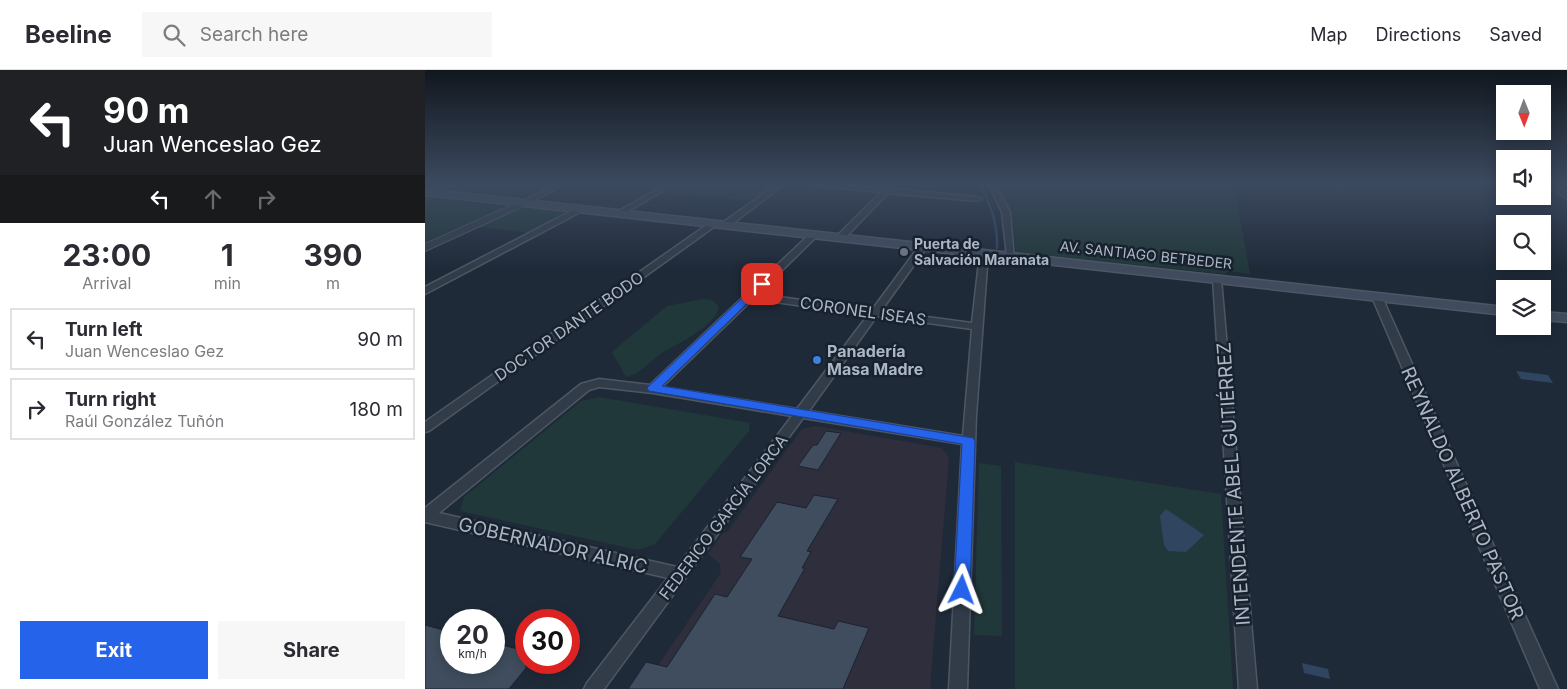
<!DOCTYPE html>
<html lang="en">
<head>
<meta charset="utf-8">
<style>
	:root { --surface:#fff; --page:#f7f7f7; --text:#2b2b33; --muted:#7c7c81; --line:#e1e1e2; --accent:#2563eb }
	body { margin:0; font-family:Inter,sans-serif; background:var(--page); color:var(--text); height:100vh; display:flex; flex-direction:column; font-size:19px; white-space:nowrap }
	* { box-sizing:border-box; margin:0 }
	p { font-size:16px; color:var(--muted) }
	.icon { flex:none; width:28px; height:28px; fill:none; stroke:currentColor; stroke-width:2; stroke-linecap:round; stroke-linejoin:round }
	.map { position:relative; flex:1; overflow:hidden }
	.sheet { display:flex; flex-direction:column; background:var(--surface); width:425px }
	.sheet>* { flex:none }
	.banner { background:#202124; color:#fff; overflow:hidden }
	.needle { width:32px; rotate:179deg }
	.controls { position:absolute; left:1071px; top:15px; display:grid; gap:10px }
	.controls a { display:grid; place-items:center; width:55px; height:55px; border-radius:0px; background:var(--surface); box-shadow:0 2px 12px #0003; font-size:25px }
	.speed { position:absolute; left:15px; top:539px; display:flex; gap:10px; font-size:25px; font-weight:700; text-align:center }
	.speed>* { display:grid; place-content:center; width:65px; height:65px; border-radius:50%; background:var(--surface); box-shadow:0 2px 12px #0003; line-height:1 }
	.speed small { font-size:12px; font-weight:400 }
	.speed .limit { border:8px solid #d22; background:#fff; color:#111 }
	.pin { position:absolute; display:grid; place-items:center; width:42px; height:42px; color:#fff; margin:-21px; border-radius:10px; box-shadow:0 2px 8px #0006 }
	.me { position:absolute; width:55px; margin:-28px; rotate:3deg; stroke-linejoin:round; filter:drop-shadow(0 0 4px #0008) }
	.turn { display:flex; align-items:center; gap:18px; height:105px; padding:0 20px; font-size:22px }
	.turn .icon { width:65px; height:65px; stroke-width:2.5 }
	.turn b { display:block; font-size:35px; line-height:42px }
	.lanes { display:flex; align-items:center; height:48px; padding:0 20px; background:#0003; justify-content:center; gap:25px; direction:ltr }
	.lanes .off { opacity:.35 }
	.eta { display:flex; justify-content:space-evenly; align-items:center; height:85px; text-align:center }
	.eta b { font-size:30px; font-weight:700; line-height:35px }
	.primary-button { display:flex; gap:10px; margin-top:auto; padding:10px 20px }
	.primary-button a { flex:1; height:58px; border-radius:0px; background:var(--accent); color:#fff; font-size:20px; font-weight:700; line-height:58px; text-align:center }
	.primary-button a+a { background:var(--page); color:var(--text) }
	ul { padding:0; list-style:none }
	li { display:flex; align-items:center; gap:15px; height:62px; margin:0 10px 8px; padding:0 10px; border:2px solid var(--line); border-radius:0px }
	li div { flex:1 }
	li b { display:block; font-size:19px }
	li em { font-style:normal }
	header { display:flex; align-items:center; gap:30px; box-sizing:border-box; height:70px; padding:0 25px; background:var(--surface); border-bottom:1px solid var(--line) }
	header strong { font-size:24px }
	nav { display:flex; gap:28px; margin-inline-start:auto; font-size:18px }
	.search { width:350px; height:45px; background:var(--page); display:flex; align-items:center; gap:12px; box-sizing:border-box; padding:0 18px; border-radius:0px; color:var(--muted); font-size:19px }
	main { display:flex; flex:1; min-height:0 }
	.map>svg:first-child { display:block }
	.medical { fill:#2f2e3d }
	.green { fill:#21383a }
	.water { fill:#2f4560 }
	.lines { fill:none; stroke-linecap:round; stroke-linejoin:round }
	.stream { stroke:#2f4560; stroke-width:2.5 }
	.building { fill:#3f4d5e; stroke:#1a2330 }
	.minor-casing { stroke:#4d5764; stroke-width:3 }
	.tertiary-casing { stroke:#4d5764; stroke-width:2 }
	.secondary-casing { stroke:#4d5764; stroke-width:3 }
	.minor { fill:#323c49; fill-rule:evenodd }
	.tertiary { fill:#323c49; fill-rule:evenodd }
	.secondary { fill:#404b5d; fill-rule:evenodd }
	.route { fill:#2563eb; stroke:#184099 }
	.worship-dot { fill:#6b7280; stroke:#18212e; stroke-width:2 }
	.shop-dot { fill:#3f7fe0; stroke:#18212e; stroke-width:2 }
	.labels { text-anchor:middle; stroke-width:5; stroke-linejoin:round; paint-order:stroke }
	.far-poi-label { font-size:14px; font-weight:bold; fill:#acb7c6; stroke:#18212e; text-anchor:start }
	.far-street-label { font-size:14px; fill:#acb7c6; stroke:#18212e }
	.street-label { font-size:16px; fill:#acb7c6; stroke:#18212e }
	.poi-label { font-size:16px; font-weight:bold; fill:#acb7c6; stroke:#18212e; text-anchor:start }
	.near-street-label { font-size:19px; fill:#acb7c6; stroke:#18212e }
</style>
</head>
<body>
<header>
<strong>Beeline</strong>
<div class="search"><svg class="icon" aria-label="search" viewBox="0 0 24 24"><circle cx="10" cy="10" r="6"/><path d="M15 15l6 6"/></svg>Search here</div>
<nav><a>Map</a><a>Directions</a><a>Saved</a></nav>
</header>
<main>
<section class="sheet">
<div class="banner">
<div class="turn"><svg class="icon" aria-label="left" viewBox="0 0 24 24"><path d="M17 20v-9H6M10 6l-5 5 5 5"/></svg><div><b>90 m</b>Juan Wenceslao Gez</div></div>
<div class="lanes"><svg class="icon" aria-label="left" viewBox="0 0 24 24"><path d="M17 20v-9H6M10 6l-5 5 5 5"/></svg><svg class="icon off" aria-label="ahead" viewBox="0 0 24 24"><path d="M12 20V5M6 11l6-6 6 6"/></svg><svg class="icon off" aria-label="right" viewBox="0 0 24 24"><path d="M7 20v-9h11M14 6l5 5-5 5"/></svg></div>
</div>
<div class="eta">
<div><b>23:00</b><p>Arrival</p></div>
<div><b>1</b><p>min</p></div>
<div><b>390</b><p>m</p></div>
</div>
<ul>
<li><svg class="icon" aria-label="left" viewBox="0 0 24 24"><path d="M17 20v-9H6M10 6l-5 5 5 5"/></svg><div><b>Turn left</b><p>Juan Wenceslao Gez</p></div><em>90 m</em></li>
<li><svg class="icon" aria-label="right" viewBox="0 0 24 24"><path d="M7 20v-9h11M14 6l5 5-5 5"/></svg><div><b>Turn right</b><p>Raúl González Tuñón</p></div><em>180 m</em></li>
</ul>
<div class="primary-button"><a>Exit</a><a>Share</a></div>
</section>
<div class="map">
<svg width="1142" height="619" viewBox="0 0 1142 619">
	<rect width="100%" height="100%" fill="#1f2a39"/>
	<!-- medical -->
	<polygon class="medical" points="391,356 517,378 524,387 505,619 217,619 296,503 295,494 283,484 298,463 302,462 377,359"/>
	<!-- green -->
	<g class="green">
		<polygon points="36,113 128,113 94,127 23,119"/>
		<polygon points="256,113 351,113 327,131 240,122"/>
		<polygon points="570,113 809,113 825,204 804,201 799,204 591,182 587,143"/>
		<polygon points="840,113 919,113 922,120 916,120"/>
		<polygon points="0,127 1,127 81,137 0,173"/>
		<polygon points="99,137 142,142 102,163 55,157"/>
		<path d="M278,229L287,230L294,237C291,255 255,273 240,281C226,289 218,303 201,307L187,282L242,236Z"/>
		<polygon points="174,327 325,353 324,361 230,474 213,480 35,441 39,427 156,331"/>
		<polygon points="590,392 796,424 808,619 590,619"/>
		<polygon points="554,393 576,396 577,566 549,565"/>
	</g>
	<!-- water -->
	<g class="water">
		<polygon points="1091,301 1123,305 1128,313 1096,309"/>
		<polygon points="741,439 779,465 761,482 743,481 739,475 735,446"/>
		<polygon points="877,593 903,599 905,609 879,603"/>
	</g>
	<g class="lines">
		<!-- stream -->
		<path class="stream" d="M553,113C566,133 573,154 572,178"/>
	</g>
	<!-- building -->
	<g class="building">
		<polygon points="401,361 416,363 393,400 373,396 388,375 392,375"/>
		<polygon points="389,425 413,429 382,481 386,482 377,498 380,498 353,546 409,559 413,551 444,558 418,619 203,619 221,592 242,597 290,524 302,527 327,489 315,487 352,432 381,438"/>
		<polygon points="0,555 26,562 26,592 69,592 69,573 101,581 101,598 84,619 0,619"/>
	</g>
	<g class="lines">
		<defs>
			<g id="minor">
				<polygon points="24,113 32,113 0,126 0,122"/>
				<polygon points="134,113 142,113 101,135 94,133"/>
				<polygon points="244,113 251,113 197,145 190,143"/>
				<polygon points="354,113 361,113 303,157 297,157 297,153"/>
				<polygon points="380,113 401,113 459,118 465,113 471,113 466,119 553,127 557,129 553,131 463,123 418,170 415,170 411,168 412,166 456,122 383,115"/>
				<polygon points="563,113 569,113 585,142 589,188 583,188 582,186 577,142"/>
				<polygon points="1122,113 1129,113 1142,123 1142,129"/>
				<polygon points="154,137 161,139 0,224 0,217"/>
				<polygon points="286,152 293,154 4,361 0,362 0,352"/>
				<path d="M386,163L393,165L333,224L447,240L495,175H498L502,177L456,241L547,253L555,183L559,180L563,183L551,346L542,619H524L537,374L378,348L179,619H159L162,613L243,508L0,452V438L156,314L174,309L225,315ZM328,229L443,245L372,339L237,317ZM452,246L547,259L538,366L384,341ZM174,317L228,323L367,346L252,497L14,443L164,320Z"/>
				<polygon points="792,206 796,209 832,619 814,619 788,209"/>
				<polygon points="952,224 957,227 1133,619 1115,619 947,227"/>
			</g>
			<polygon id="tertiary" points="98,130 102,133 101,135 0,181 0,174"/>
			<g id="secondary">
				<polygon points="0,119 1080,237 1080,245 0,125"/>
				<polygon points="1118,242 1142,244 1142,252 1118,250"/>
			</g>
		</defs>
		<!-- minor casing -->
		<use href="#minor" class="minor-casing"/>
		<!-- tertiary casing -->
		<use href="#tertiary" class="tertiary-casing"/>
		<!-- secondary casing -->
		<use href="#secondary" class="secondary-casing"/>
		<!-- minor -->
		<use href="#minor" class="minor"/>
		<!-- tertiary -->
		<use href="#tertiary" class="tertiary"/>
		<!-- secondary -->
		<use href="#secondary" class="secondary"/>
	</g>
	<!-- sky -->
	<linearGradient id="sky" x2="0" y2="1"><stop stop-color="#11171f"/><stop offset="0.57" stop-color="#3c4a5f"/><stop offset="1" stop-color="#3c4a5f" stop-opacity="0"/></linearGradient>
	<rect width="1142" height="199" fill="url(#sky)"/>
	<!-- route -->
	<polygon class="route" points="334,212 337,212 342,214 237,316 548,368 550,371 545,520 543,525 537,527 532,525 529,520 537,374 224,321 222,318 224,316"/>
	<!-- markers -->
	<circle class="worship-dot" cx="479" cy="182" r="5"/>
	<circle class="shop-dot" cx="392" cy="290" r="5"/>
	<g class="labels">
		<!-- far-poi labels -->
		<g class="far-poi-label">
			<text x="489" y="179">Puerta de<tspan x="489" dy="16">Salvación Maranata</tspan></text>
		</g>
		<!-- far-street labels -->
		<g class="far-street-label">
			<text transform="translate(721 185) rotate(6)" y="5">AV. SANTIAGO BETBEDER</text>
		</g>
		<!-- street labels -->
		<g class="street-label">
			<text transform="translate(438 241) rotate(8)" y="6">CORONEL ISEAS</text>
			<text transform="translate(144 256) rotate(-35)" y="6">DOCTOR DANTE BODO</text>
			<text transform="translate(298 447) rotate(-53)" y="6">FEDERICO GARCÍA LORCA</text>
		</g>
		<!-- poi labels -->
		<g class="poi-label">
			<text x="402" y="287">Panadería<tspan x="402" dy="18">Masa Madre</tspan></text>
		</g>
		<!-- near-street labels -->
		<g class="near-street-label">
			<text transform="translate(808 414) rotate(-94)" y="7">INTENDENTE ABEL GUTIÉRREZ</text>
			<text transform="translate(1038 423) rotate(66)" y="7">REYNALDO ALBERTO PASTOR</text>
			<text transform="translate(128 475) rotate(13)" y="7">GOBERNADOR ALRIC</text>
		</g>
	</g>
</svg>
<div class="controls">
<a><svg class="needle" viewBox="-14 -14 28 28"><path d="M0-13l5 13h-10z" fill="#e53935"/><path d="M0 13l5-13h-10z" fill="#7c7c81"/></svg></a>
<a><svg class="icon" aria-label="sound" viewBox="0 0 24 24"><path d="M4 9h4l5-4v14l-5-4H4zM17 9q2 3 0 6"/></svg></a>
<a><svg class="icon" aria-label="search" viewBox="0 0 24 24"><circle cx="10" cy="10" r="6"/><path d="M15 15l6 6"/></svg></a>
<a><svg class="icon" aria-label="layers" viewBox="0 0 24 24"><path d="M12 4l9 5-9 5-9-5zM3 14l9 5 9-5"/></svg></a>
</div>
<div class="speed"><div>20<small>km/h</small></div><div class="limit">30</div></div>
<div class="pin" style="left:337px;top:214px;background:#d93025"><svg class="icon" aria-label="arrive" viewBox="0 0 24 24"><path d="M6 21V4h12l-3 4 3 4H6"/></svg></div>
<svg class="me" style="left:537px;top:520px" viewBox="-20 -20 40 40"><path d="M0-17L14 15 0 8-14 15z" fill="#2563eb" stroke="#fff" stroke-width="4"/></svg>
</div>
</main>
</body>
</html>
